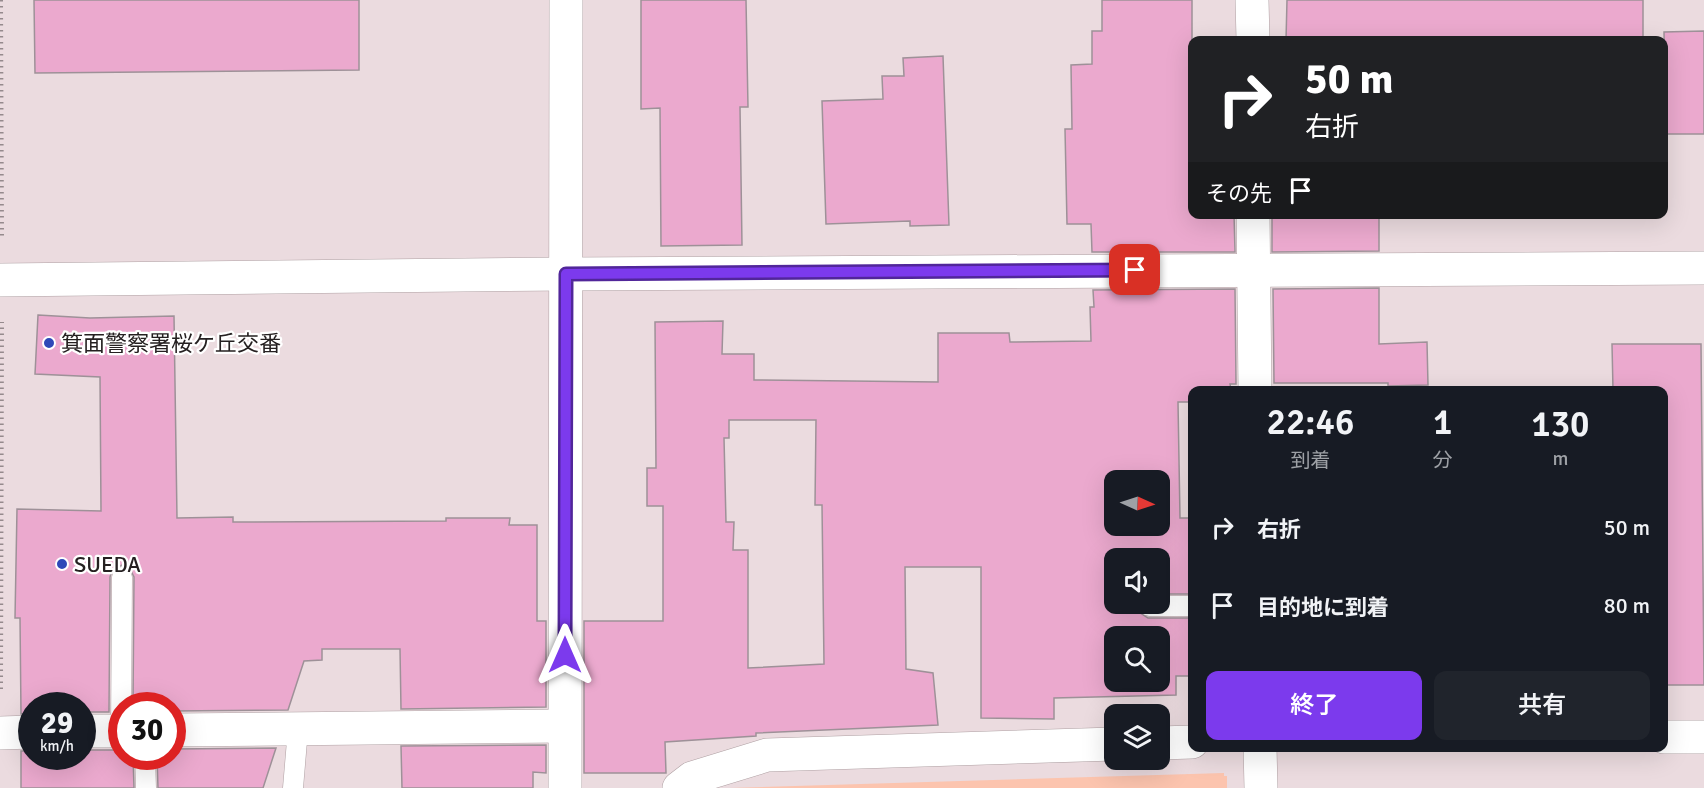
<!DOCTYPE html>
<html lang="ja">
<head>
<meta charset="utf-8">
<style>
	:root { --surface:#171b24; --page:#20242c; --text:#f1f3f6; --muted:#9ea1a6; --accent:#7c3aed }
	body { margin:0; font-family:Signika,"Noto Sans JP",sans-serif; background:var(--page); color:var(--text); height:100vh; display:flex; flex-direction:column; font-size:22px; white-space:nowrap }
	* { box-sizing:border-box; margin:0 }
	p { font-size:20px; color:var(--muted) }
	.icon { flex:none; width:33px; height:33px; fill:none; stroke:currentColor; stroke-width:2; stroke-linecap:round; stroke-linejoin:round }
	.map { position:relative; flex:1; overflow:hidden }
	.sheet { position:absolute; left:1188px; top:386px; width:480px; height:366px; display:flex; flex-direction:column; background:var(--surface); border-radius:12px; box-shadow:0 6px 24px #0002 }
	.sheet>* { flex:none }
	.banner { position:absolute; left:1188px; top:36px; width:480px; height:183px; border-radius:12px; box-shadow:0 6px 24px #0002; background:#202124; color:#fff; overflow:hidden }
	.needle { width:39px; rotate:93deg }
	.fabs { position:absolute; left:1104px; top:470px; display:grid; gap:12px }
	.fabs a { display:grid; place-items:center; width:66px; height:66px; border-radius:12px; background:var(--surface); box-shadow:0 6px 24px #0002; font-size:30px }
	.speed { position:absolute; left:18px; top:692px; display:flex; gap:12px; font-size:30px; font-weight:700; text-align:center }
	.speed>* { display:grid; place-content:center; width:78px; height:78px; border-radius:50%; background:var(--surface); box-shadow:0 6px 24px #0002; line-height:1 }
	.speed small { font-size:15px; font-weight:400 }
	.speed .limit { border:9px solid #d22; background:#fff; color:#111 }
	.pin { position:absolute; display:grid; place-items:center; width:51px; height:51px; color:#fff; margin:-26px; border-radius:12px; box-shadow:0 3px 9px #0006 }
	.me { position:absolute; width:66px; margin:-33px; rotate:0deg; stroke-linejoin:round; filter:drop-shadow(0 0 4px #0008) }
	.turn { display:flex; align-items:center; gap:21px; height:126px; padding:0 18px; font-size:27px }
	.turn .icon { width:78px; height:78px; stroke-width:2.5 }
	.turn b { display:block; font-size:42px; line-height:51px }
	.then { display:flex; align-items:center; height:57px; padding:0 18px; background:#0003; gap:12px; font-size:22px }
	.eta { display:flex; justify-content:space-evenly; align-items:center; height:102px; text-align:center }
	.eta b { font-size:36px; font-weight:600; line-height:42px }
	.action { display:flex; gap:12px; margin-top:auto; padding:12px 18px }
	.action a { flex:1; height:69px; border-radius:12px; background:var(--accent); color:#fff; font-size:24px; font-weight:600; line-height:69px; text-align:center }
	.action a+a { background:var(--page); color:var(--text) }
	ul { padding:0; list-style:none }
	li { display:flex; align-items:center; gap:18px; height:78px; padding:0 18px }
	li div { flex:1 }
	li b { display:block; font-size:22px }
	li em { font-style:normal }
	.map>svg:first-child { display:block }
	.green { fill:#fcc4ae }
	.building { fill:#eba9ce; stroke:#9e9198; stroke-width:1.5; fill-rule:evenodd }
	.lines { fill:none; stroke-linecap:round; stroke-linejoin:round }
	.service-casing { stroke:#afa0a3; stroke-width:21 }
	.minor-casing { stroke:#afa0a3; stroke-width:34 }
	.path { stroke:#958a8d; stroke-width:4; stroke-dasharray:1.5 4.5; stroke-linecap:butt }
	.service { stroke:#fff; stroke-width:20 }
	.minor { stroke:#fff; stroke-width:33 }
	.route-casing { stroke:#51269a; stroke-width:15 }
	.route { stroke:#7c3aed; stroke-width:10 }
	.poi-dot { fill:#2e48b8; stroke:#fff; stroke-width:2 }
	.labels { text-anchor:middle; stroke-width:4.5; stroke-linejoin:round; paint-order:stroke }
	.poi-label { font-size:22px; fill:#252021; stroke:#fff; text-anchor:start }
</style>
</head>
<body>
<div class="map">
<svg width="1704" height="788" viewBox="0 0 1704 788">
	<rect width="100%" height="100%" fill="#ebdbdf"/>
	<!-- green -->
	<polygon class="green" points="1224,773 1224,776 1227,776 1227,788 729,788"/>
	<!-- building -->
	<g class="building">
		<polygon points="34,0 359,0 359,70 35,73"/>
		<polygon points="641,0 746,0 748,107 740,107 742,245 661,246 660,108 641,109"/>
		<polygon points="1102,0 1192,0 1192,214 1234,214 1235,252 1092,252 1091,224 1067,224 1065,129 1072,129 1071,65 1092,64 1092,31 1102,31"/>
		<polygon points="1287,0 1643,0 1643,40 1286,40"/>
		<polygon points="1704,31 1704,134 1666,134 1664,32"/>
		<polygon points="943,56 949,225 910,226 910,221 826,224 822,101 883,99 882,76 904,76 903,58"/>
		<polygon points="1272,214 1379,214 1379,251 1272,252"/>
		<polygon points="1379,288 1379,344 1427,342 1428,385 1388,386 1388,383 1274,383 1273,289"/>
		<path d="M1235,289L1236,384H1230L1231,390H1192V402H1178L1180,518H1192V594H1160V558H1114V603H1138L1139,612L1148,618H1192V676H1176V695L1054,698V719L981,718V567H905L906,669L933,673L938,725L756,733V736L665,742L666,773H584V621H663V506H647V468H656L655,322L723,321L722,354H754V380L938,382V333H1009L1010,342L1091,341L1090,307H1094L1093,290ZM729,420H816L815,505H822L824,664L748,668V550H733L734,522H726L724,438H729ZM1114,480H1160V525H1114ZM1114,636H1160V681H1114Z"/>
		<polygon points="38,315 90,318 174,316 177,518 233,517 233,522 446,521 446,518 510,518 509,525 537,525 537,621 546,621 546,707 401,709 400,649 322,649 322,660 304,661 288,710 172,711 172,705 133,705 134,577 129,567 122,565 112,570 110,577 109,712 82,712 82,705 32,705 32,713 21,714 20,618 15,618 17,509 101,511 100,377 35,374"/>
		<polygon points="1612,344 1701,344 1704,685 1664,685 1664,390 1613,390"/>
		<polygon points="546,745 546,773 533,772 533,788 402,788 401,746"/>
		<polygon points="276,748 263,788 158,788 157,756 172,756 172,749"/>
		<polygon points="82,750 122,750 122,756 133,756 134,788 21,788 21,751 32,751 32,756 82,756"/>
	</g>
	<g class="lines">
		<defs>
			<g id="service">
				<polyline points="1149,606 1192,606"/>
				<polyline points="121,731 122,577"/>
				<polyline points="145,756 146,788"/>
				<polyline points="293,788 298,729"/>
			</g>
			<g id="minor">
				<polyline points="1252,0 1253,40"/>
				<polyline points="1253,214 1255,390"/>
				<polyline points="0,280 566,274 1704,268"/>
				<polyline points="172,730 564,726"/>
				<polyline points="82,731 122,731"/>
				<polyline points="0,733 32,732"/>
				<polyline points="1664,737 1704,737"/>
				<polyline points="1160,743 1192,742"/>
				<polyline points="1260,747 1261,788"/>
				<polyline points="565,788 566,0"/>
				<polyline points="679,788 692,778 767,755 1114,744"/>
			</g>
		</defs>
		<!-- service casing -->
		<use href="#service" class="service-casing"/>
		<!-- minor casing -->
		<use href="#minor" class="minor-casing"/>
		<!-- path -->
		<g class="path">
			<polyline points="1,0 2,236"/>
			<polyline points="1,689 2,322"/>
		</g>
		<!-- service -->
		<use href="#service" class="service"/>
		<!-- minor -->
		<use href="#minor" class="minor"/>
	</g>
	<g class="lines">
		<defs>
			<polyline id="route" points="565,655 566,274 1135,270"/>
		</defs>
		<!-- route casing -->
		<use href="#route" class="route-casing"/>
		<!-- route -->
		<use href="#route" class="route"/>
	</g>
	<!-- markers -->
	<g class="poi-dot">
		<circle cx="49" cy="343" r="6"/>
		<circle cx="62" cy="564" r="6"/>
	</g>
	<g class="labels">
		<!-- poi labels -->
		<g class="poi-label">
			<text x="61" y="351">箕面警察署桜ケ丘交番</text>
			<text x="74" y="572">SUEDA</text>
		</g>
	</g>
</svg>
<div class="fabs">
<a><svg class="needle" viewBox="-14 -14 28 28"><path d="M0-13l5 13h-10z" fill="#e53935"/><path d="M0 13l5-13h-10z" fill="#9ea1a6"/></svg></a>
<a><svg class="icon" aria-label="sound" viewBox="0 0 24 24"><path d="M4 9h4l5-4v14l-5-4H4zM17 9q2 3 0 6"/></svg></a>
<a><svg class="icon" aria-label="search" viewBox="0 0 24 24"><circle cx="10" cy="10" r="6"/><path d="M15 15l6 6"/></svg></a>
<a><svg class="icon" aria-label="layers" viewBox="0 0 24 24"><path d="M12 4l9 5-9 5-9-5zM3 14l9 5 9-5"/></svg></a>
</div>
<div class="speed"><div>29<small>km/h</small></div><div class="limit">30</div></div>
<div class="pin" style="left:1135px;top:270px;background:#d93025"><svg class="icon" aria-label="arrive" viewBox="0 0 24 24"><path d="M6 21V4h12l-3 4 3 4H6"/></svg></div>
<svg class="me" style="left:565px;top:655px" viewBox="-20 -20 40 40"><path d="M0-17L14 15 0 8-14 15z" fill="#7c3aed" stroke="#fff" stroke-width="4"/></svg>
<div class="banner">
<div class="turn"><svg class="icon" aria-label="right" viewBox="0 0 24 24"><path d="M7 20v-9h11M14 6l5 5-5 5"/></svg><div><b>50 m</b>右折</div></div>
<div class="then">その先<svg class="icon" aria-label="arrive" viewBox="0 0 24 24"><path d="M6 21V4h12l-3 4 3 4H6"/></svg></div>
</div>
<section class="sheet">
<div class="eta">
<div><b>22:46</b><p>到着</p></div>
<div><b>1</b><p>分</p></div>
<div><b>130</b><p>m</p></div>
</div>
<ul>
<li><svg class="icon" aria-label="right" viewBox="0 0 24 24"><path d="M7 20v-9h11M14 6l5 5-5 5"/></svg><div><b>右折</b></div><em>50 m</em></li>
<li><svg class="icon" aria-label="arrive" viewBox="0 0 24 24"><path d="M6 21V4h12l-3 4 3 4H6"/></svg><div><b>目的地に到着</b></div><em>80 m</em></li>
</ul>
<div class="action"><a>終了</a><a>共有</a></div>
</section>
</div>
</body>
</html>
